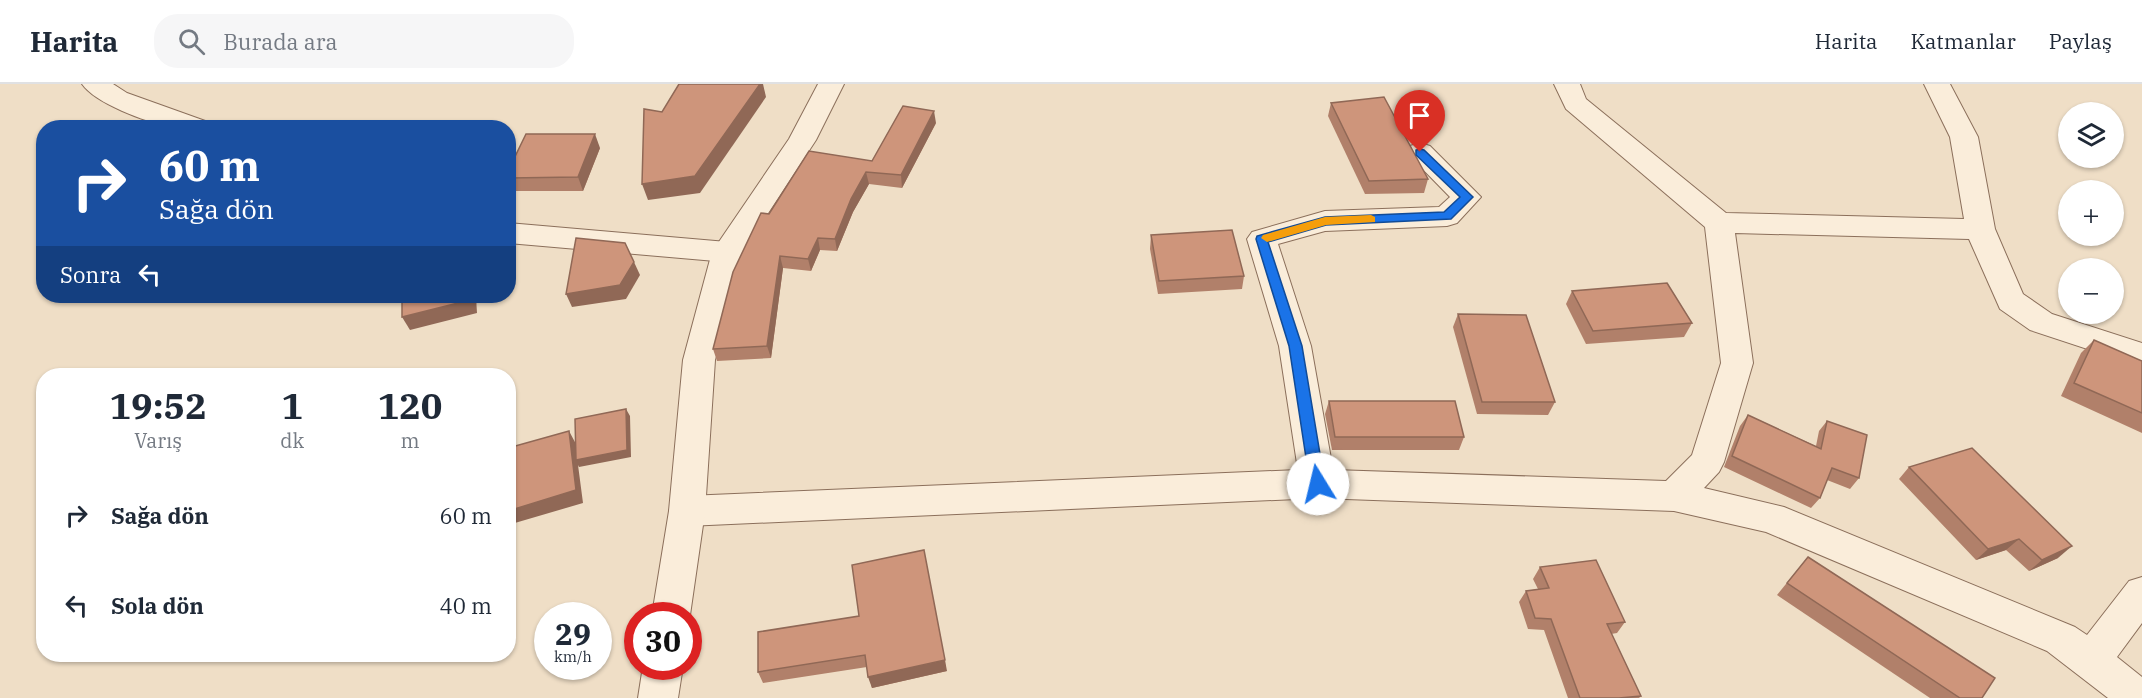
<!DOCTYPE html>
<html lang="tr">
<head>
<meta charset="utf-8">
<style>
	:root { --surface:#fff; --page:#f6f6f7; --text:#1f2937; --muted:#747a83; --line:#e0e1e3 }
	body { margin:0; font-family:"IBM Plex Serif",serif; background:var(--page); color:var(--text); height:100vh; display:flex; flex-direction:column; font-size:22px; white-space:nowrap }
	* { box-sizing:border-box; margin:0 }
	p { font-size:20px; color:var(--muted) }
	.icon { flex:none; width:33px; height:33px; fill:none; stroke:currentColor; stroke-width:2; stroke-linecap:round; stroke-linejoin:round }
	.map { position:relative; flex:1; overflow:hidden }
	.details { position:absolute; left:36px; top:284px; width:480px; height:294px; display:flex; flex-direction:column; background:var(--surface); border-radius:24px; box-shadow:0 2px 4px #0004 }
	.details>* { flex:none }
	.guide { position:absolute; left:36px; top:36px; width:480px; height:183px; border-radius:24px; box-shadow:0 2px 4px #0004; background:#1a4fa0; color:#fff; overflow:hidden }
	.controls { position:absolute; left:2058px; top:18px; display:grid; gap:12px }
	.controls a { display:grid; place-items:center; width:66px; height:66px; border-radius:50%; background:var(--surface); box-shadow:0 2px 4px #0004; font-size:30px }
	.speed { position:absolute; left:534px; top:518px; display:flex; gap:12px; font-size:30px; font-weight:700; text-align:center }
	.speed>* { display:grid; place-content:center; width:78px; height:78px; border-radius:50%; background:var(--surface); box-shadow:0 2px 4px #0004; line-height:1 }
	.speed small { font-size:15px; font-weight:400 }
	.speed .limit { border:9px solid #d22; background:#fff; color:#111 }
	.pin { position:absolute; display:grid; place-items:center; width:51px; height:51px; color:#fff; margin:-62px -26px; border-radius:50% 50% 50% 0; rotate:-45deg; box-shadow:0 0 6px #0007 }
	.pin .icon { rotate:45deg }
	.me { position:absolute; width:66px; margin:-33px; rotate:351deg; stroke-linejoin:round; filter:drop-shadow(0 0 4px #0008) }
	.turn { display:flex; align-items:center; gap:21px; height:126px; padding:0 24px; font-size:27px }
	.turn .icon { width:78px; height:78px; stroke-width:2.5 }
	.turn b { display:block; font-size:42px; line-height:51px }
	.then { display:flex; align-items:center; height:57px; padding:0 24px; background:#0003; gap:12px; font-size:22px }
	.eta { display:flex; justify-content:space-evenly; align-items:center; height:102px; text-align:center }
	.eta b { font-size:36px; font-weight:800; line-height:42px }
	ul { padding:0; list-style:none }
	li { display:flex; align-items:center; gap:18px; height:90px; padding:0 24px }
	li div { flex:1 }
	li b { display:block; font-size:22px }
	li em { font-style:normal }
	header { display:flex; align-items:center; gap:36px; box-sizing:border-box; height:84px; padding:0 30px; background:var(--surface); border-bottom:2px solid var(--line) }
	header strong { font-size:28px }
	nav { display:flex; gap:33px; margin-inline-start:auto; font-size:21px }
	.search { width:420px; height:54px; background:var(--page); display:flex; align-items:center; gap:15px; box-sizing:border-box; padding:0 21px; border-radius:24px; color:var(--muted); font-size:22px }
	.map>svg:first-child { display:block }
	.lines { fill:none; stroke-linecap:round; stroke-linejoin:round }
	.minor-casing { stroke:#8b6f5b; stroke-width:2 }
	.tertiary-casing { stroke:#8b6f5b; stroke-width:2 }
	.minor { fill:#faedda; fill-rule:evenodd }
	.tertiary { fill:#faedda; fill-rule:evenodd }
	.wall { fill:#b1806a }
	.shaded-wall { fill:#906856 }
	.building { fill:#ce957b; stroke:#906856; stroke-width:1.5 }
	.route { fill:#1a73e8; stroke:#114b97; stroke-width:1.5 }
	.slow { fill:#f59e0b }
</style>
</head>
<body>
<header>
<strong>Harita</strong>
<div class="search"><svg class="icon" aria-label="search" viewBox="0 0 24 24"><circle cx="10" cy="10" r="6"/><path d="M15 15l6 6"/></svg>Burada ara</div>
<nav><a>Harita</a><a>Katmanlar</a><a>Paylaş</a></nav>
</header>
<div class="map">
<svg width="2142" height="614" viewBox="0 0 2142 614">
	<rect width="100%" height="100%" fill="#efdec6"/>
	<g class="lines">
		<defs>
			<g id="minor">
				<path d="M82,0H113L127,9L208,38L211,44C198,44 182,46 169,43C145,37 96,20 82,0Z"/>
				<polygon points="1554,0 1580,0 1586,15 1726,129 1964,135 1950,53 1924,0 1950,0 1978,53 1995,145 2023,210 2052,230 2142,259 2142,283 2030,246 2000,225 1969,155 1735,149 1753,279 1724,378 1719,388 1704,404 1784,423 2075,543 2087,551 2129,497 2142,493 2142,539 2117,573 2142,593 2142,614 2108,614 2047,567 1766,448 1674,427 1318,414 687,442 674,438 669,427 674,416 687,412 1298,386 1279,262 1247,155 1252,148 1325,127 1439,123 1450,113 1406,68 1410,62 1420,59 1430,62 1481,113 1457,139 1447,142 1325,147 1278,160 1311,262 1333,386 1666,397 1692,371 1721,279 1705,143 1566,25"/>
				<polygon points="508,139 727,158 738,161 742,168 738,175 727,178 508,159"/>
			</g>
			<g id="tertiary">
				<polygon points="818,0 844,0 816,56 742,169 715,276 705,427 690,531 688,534 688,531 652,531 669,427 683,276 712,168 789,55"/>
				<polygon points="643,582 683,582 678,614 638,614"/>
			</g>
		</defs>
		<!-- minor casing -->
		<use href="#minor" class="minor-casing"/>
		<!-- tertiary casing -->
		<use href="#tertiary" class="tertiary-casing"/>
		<!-- minor -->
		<use href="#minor" class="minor"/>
		<!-- tertiary -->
		<use href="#tertiary" class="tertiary"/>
	</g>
	<!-- wall -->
	<g class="wall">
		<polygon points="1331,19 1428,95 1424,109 1365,110 1328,32"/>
		<polygon points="936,39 902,104 869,100 853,128 837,167 820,166 811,187 783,184 771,274 717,277 713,265 769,130 872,77"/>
		<polygon points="600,64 583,107 512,107 508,100 508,87"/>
		<polygon points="1151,151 1244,192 1242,205 1158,210 1150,165"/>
		<polygon points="1572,207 1692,239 1684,253 1586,260 1566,220"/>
		<polygon points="1458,230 1555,318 1548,331 1477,330 1453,243"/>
		<polygon points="2094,256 2142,277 2142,349 2061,312 2081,269"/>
		<polygon points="1329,317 1464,353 1459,366 1332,366 1325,330"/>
		<polygon points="1748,331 1816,362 1819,347 1827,337 1859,394 1850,405 1827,396 1820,414 1811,424 1724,383 1740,342"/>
		<polygon points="1909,383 2058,474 2029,487 2006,466 1976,476 1899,395"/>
		<polygon points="1808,473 1982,614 1930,614 1777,511"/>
		<polygon points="1540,483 1625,538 1617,549 1611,550 1641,612 1639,614 1568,614 1544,546 1528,545 1519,518 1526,507 1538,505 1533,495"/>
		<polygon points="758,548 947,587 872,604 867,583 763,599 758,588"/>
	</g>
	<!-- shaded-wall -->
	<g class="shaded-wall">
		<polygon points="760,0 763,0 766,13 700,109 648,116 642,100"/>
		<polygon points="934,27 936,39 902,104 901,91"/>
		<polygon points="595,50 600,64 583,107 578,93"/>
		<polygon points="866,88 869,100 853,128 837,167 835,155 851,115"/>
		<polygon points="818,154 820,166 811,187 808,175"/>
		<polygon points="780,172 783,184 771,274 767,262"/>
		<polygon points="634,178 640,191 626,215 572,223 566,210"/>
		<polygon points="470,212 476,212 477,229 410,246 402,233"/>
		<polygon points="626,325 630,332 631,373 579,383 578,381 583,419 508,441 508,427 569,347 576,360"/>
		<polygon points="2019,455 2006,466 1976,476 1988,465"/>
		<polygon points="2072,462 2058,474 2029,487 2042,476"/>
		<polygon points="945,576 947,587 872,604 868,593"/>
	</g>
	<!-- building -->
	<g class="building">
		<polygon points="679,0 760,0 695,92 642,100 644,25 662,28"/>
		<polygon points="1384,13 1428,95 1369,97 1331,19"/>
		<polygon points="903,22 934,27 901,91 866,88 851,115 835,155 818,154 808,175 780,172 767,262 713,265 733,188 761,129 769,130 809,67 872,77"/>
		<polygon points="526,50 595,50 578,93 508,94 508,87"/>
		<polygon points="1232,146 1244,192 1159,197 1151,151"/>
		<polygon points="576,154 625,159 634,178 620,201 566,210"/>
		<polygon points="1667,199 1692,239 1593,247 1572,207"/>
		<polygon points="402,212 470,212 470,216 402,233"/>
		<polygon points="1458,230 1526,231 1555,318 1482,318"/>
		<polygon points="2094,256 2142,277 2142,329 2074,299"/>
		<polygon points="1329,317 1455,317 1464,353 1335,353"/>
		<polygon points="626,325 627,366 576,376 575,335"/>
		<polygon points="1748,331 1821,365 1827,337 1867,351 1859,394 1832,384 1820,414 1732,372"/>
		<polygon points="569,347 576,406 508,427 508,364"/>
		<polygon points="1972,364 2072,462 2042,476 2019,455 1988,465 1909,383"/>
		<polygon points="924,466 945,576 868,593 865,571 758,588 758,548 859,532 852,481"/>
		<polygon points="1808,473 1995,594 1982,614 1960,614 1787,499"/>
		<polygon points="1596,476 1625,538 1607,540 1641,612 1619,614 1580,614 1551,535 1535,534 1526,507 1549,504 1540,483"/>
	</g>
	<!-- route -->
	<polygon class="route" points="1420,65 1424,66 1473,113 1451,135 1326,141 1268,158 1302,262 1325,400 1323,404 1312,404 1310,400 1289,262 1256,155 1257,152 1325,133 1444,128 1460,113 1416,71 1416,66"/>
	<!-- slow -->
	<polygon class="slow" points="1371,131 1375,133 1375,138 1326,141 1267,158 1261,154 1263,151 1325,133"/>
</svg>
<div class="controls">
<a><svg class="icon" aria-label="layers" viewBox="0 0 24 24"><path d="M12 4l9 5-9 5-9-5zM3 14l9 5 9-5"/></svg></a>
<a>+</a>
<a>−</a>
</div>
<div class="speed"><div>29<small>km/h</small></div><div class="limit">30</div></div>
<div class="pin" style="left:1420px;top:68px;background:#d93025"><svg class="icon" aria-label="arrive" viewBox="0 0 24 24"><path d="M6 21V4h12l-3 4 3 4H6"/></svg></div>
<svg class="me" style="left:1318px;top:400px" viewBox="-20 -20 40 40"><circle r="19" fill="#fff"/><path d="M0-13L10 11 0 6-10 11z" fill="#1a73e8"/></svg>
<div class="guide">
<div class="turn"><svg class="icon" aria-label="right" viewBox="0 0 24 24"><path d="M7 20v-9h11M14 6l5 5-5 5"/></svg><div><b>60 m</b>Sağa dön</div></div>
<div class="then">Sonra<svg class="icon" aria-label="left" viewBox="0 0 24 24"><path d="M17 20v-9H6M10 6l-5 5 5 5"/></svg></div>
</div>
<section class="details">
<div class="eta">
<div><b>19:52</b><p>Varış</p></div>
<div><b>1</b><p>dk</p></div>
<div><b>120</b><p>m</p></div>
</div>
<ul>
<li><svg class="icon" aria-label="right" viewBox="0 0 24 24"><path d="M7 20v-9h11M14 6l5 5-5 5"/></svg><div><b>Sağa dön</b></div><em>60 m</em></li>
<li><svg class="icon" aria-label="left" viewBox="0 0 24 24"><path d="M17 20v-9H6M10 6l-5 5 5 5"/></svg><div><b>Sola dön</b></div><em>40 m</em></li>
</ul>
</section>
</div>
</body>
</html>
